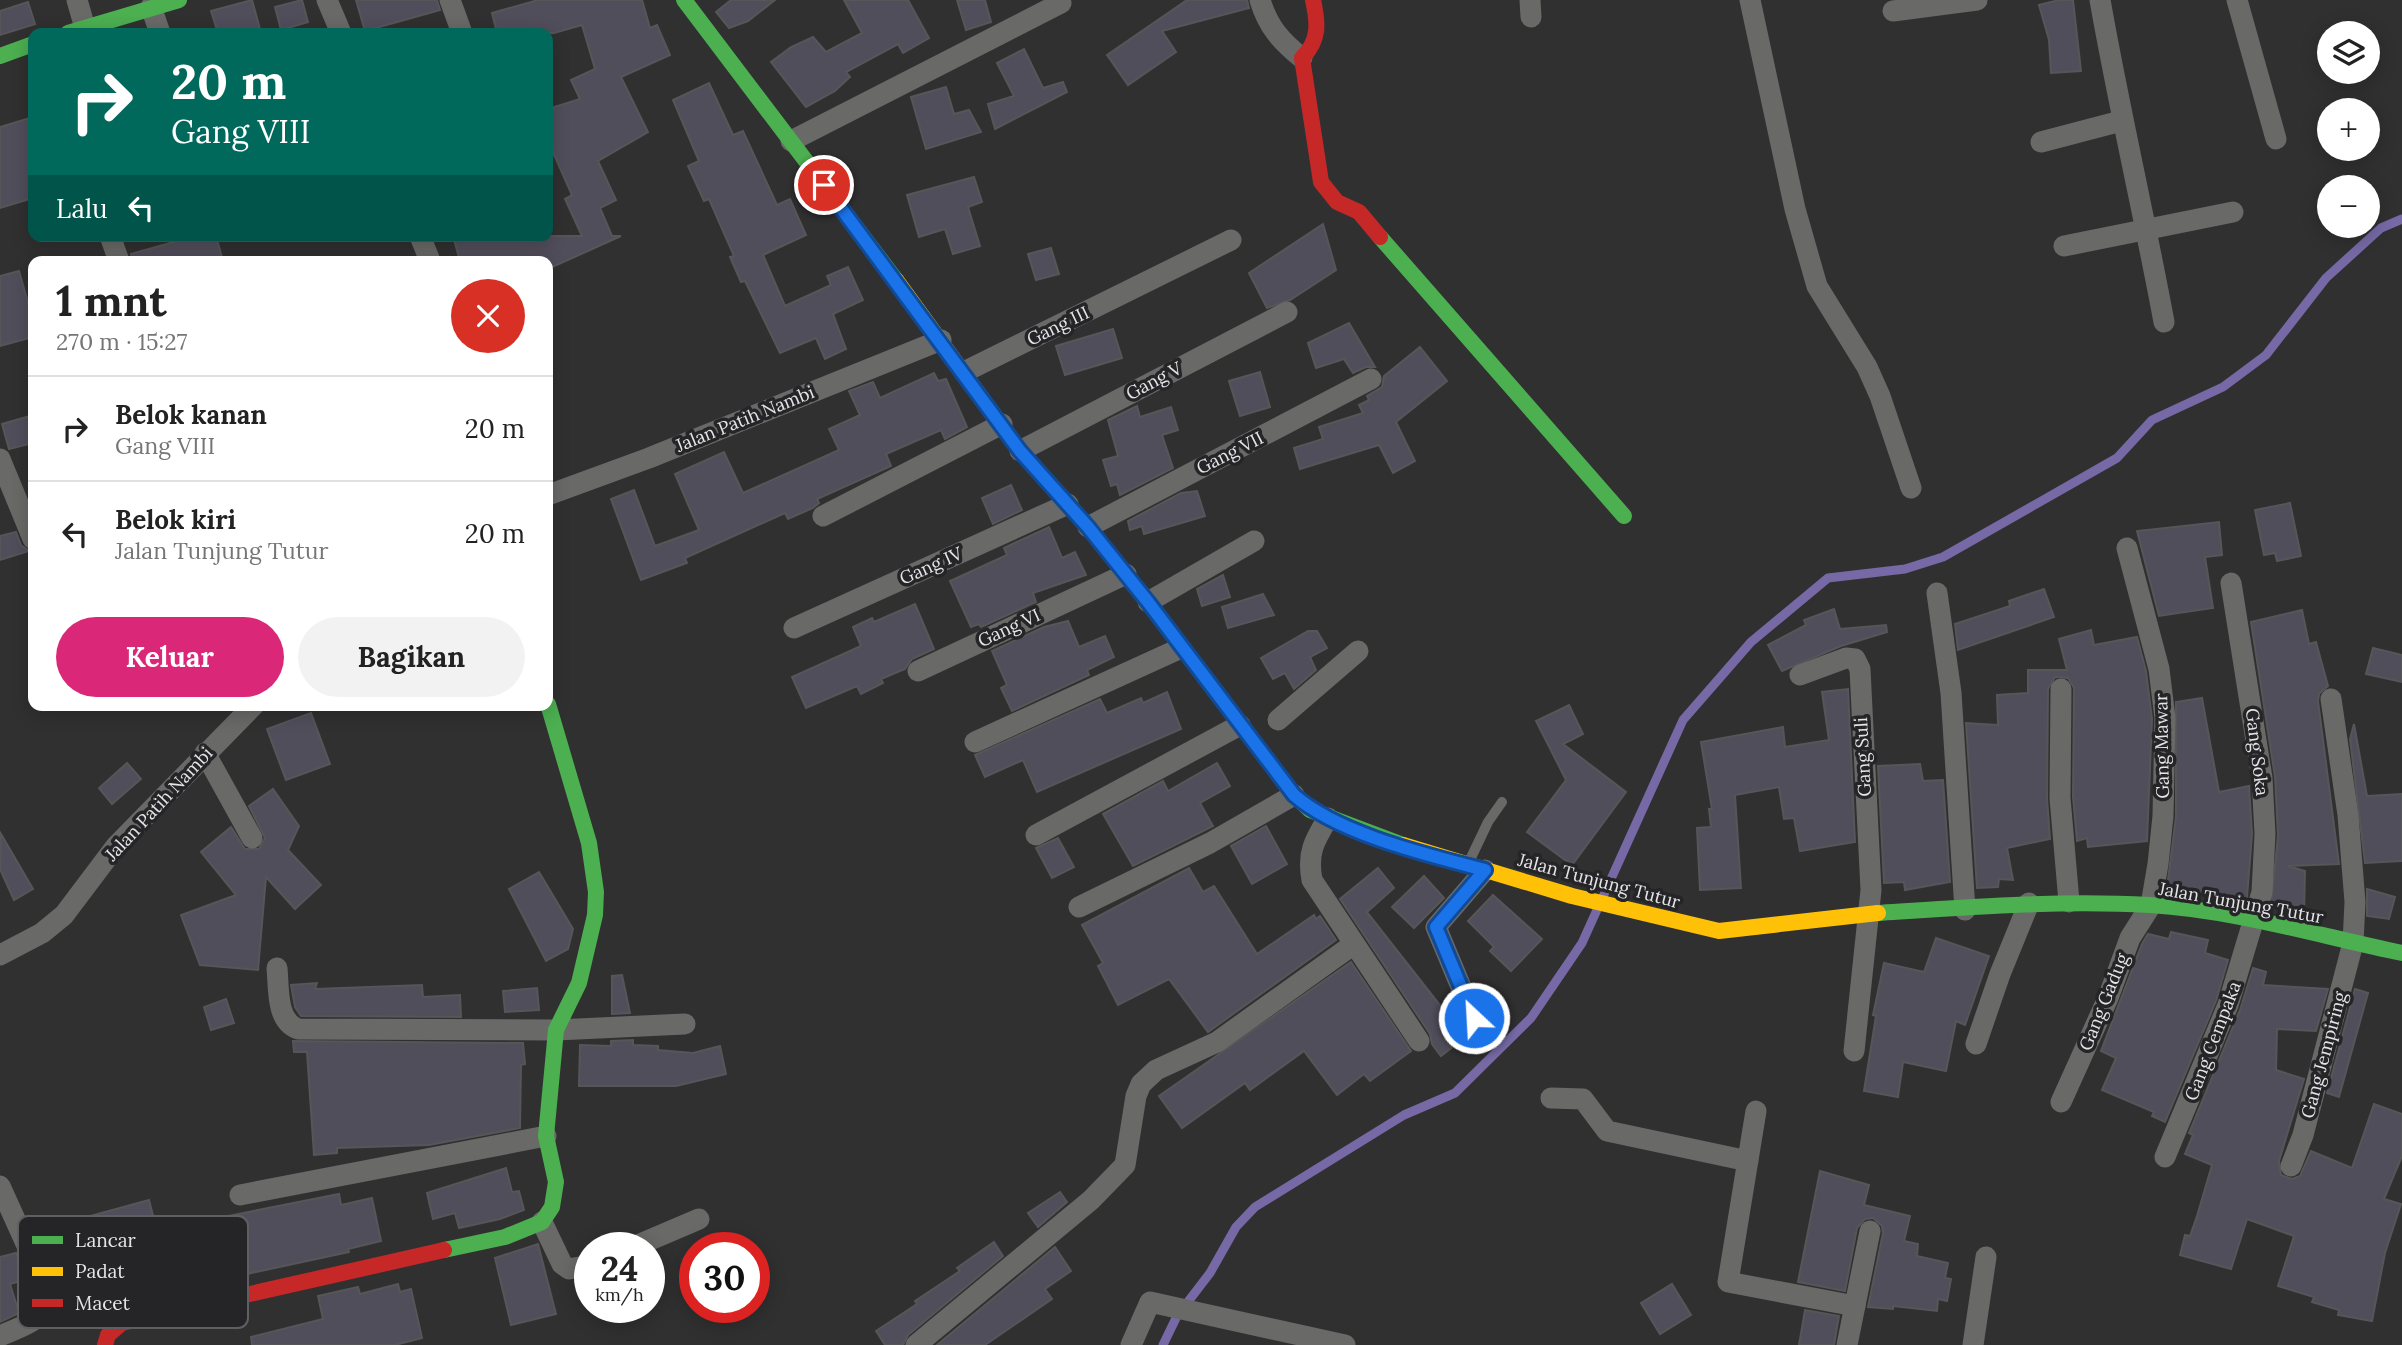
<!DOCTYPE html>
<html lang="id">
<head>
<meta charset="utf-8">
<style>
	:root { --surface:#fff; --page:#f2f2f2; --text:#222; --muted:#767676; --line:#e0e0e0; --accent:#db2777 }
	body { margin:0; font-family:Lora,serif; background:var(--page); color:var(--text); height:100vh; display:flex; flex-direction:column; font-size:26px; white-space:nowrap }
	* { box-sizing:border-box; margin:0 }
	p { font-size:23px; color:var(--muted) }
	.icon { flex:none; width:38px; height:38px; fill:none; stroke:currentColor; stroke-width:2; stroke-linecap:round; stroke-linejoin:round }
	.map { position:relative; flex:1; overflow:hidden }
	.sheet { position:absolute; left:28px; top:256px; width:525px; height:455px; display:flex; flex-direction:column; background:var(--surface); border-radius:14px; box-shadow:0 4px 18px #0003 }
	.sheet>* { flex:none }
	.hud { position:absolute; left:28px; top:28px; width:525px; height:214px; border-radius:14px; box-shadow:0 4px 18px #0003; background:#00695c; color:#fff; overflow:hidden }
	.fabs { position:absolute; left:2317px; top:21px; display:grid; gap:14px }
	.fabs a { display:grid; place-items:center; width:63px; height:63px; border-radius:50%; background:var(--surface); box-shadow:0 4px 18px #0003; font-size:35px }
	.speed { position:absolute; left:574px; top:1232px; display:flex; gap:14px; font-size:35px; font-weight:700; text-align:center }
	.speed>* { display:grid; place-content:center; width:91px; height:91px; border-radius:50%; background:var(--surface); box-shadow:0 4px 18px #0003; line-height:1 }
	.speed small { font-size:18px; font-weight:400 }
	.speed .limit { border:10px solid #d22; background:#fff; color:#111 }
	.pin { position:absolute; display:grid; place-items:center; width:60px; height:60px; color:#fff; margin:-30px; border:4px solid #fff; border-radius:50%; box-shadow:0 2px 7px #0007 }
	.me { position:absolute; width:77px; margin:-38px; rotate:335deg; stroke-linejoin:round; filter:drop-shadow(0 0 5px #0008) }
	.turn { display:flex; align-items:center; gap:24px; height:147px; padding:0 28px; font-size:32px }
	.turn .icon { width:91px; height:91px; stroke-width:2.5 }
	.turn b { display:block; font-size:49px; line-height:60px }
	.then { display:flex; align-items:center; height:66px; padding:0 28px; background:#0003; gap:14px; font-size:26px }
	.round { display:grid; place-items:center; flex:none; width:74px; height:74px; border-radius:37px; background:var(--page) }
	.summary { display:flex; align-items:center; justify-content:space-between; height:119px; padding:0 28px }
	h1 { font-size:42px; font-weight:800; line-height:52px }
	.action { display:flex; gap:14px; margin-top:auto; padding:14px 28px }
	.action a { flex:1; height:80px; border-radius:42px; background:var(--accent); color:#fff; font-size:28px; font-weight:800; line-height:80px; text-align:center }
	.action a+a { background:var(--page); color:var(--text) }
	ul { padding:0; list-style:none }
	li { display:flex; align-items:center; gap:21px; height:105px; padding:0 28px; border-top:2px solid var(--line) }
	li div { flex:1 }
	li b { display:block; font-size:26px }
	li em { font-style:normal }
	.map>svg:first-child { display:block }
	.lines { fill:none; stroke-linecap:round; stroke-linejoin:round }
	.stream { stroke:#7669a6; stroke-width:9 }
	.building { fill:#514e5b; stroke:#565658; stroke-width:2 }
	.lane { stroke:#696968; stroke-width:10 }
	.street { stroke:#696968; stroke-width:21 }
	.fast { stroke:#4caf50; stroke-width:16 }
	.slow { stroke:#ffc107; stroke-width:16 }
	.jam { stroke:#c62828; stroke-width:16 }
	.route-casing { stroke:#114b97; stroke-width:18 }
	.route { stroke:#1a73e8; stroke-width:12 }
	.labels { text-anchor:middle; stroke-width:7; stroke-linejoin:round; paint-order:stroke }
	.street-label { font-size:18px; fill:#e5e5e7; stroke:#252528 }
	.key { fill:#252528; stroke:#5f5f61; stroke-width:2 }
	.key-label { font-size:19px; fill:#e5e5e7 }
</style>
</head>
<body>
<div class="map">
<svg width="2402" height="1345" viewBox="0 0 2402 1345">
	<rect width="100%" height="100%" fill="#303031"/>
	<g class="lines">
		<!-- stream -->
		<polyline class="stream" points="1163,1345 1177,1316 1210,1273 1236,1227 1255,1207 1404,1115 1455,1093 1531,1018 1582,943 1683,720 1751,642 1828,578 1905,569 1943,557 2117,458 2152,420 2223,387 2266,355 2326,278 2381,228 2402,219"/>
	</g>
	<!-- building -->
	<g class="building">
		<polygon points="252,0 260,29 246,33 218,33 211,11"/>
		<polygon points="302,0 308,22 281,30 275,7"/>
		<polygon points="356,0 437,0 440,10 365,31"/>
		<polygon points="538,0 642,0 650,28 657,25 670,55 621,77 648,132 598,161 616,200 600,208 612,236 621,236 548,269 548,261 460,261 453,236 582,236 565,199 572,195 548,141 548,109 580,99 571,80 595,69 582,25 554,33 497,33 492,13"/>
		<polygon points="731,0 775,0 748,21 729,28 716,12"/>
		<polygon points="844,0 908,0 929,38 903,53 898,44 846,72 850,77 835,91 806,107 771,62 791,47 813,37 826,52 862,33"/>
		<polygon points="957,0 985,0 991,22 966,30"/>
		<polygon points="1187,0 1247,0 1249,8 1162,31 1176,52 1128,85 1107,55"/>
		<polygon points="2059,0 2073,0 2081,71 2051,73 2049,40 2039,5"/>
		<polygon points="28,2 35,24 0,35 0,11"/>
		<polygon points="1024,49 1043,88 1063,82 1067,92 995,129 988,104 1014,96 997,63"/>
		<polygon points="709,83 733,135 743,131 777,205 790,199 806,235 763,255 785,306 831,285 827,276 848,267 863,300 833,314 846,349 825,359 816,338 780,353 745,281 741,282 730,257 734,256 709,199 704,201 688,166 699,161 673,100"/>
		<polygon points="946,87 954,114 969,110 981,132 926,149 911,97"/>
		<polygon points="33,117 33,198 0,208 0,127"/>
		<polygon points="974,177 982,202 968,207 980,246 953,254 945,229 919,237 907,195"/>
		<polygon points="1323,224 1336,270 1290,300 1267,308 1249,273"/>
		<polygon points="195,236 216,236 223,261 132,261 131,254"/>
		<polygon points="1051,248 1059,274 1036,280 1028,254"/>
		<polygon points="19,271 29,306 33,305 33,337 0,346 0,276"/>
		<polygon points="1349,323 1375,367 1366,367 1353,373 1344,359 1316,368 1308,343"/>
		<polygon points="1113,329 1122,358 1065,375 1056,346"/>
		<polygon points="1420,347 1447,381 1396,422 1415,461 1393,473 1379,445 1300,469 1294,448 1323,439 1319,427 1363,413 1359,405 1369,400 1367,396 1382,387 1384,376"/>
		<polygon points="1260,372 1270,407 1240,416 1229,381"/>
		<polygon points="934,373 938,381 946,379 967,427 945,439 941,430 886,454 891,466 817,499 819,503 813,508 788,519 785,513 685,558 687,563 641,580 611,499 634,490 655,546 699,530 675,474 724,452 743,493 839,450 829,429 860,415 849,391 873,382 880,398"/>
		<polygon points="1137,406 1140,417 1171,407 1178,430 1162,435 1173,468 1120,495 1117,484 1111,486 1103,460 1118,456 1108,420"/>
		<polygon points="33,415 33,443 9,449 2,424"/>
		<polygon points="1011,485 1022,510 993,524 982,498"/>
		<polygon points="1197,491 1205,516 1144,534 1142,526 1130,530 1128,521 1181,493"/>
		<polygon points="2290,503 2301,556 2277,561 2275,553 2264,555 2255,510"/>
		<polygon points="2219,522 2222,555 2205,557 2213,608 2159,616 2137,531"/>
		<polygon points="1049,527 1062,558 1075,552 1086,575 1033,593 1036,602 981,627 979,624 971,627 950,581 1007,555 1004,548"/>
		<polygon points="16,532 21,545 29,551 0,560 0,536"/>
		<polygon points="1223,575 1230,597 1202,606 1197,589"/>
		<polygon points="2044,589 2054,617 1958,650 1955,624 2010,606 2009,601"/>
		<polygon points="1263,594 1274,615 1228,628 1222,607"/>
		<polygon points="915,604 934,649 912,659 905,669 881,679 883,683 861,694 857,686 806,708 792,677 861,646 853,627 872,618 874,622"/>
		<polygon points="1834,609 1840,629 1886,625 1887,632 1841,646 1782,671 1768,645 1806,625 1804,620"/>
		<polygon points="2302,610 2309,644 2316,642 2328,686 2319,694 2318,701 2339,864 2288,866 2305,871 2304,913 2271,907 2278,835 2275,777 2251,622"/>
		<polygon points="1068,621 1079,647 1105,636 1114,657 1087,670 1089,675 1012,711 1001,688 1007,685 992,651 1044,627"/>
		<polygon points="2091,630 2094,645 2137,637 2146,671 2152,719 2147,841 2088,847 2087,838 2077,841 2073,797 2074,688 2068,678 2055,677 2048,689 2047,798 2050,839 2007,848 2013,880 1999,879 1998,887 1977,888 1966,723 1998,725 1997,695 2028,693 2028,670 2067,670 2059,639"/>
		<polygon points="1308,631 1317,631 1327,648 1310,657 1316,670 1294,689 1285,673 1273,679 1261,658"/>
		<polygon points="2373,648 2402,655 2402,682 2366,674"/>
		<polygon points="1848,689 1855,842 1800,851 1794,818 1784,819 1779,787 1735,795 1741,888 1700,890 1697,828 1711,827 1709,809 1712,809 1701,742 1783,727 1785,747 1829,740 1822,692"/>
		<polygon points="1167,692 1181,729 1037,792 1023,760 985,777 975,755 1100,699 1107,713 1141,698 1143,703"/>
		<polygon points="2202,698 2219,792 2249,786 2252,834 2247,898 2167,888 2176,816 2176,702"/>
		<polygon points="1569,705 1583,734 1563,744 1626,792 1572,865 1527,832 1566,780 1536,721"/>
		<polygon points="311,713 330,764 286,780 267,729"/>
		<polygon points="2354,724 2367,796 2402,794 2402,861 2365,863 2350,739"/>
		<polygon points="127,763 141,779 112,804 99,788"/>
		<polygon points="1217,763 1230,786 1200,803 1213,826 1133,866 1103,814 1163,781 1168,791"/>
		<polygon points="1920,764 1923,781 1943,780 1950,882 1905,890 1904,882 1884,883 1878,766"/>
		<polygon points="273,789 299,826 288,850 321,885 295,909 266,877 258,970 200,965 181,915 236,895 201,852 231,827 245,849 259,849 265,838 249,806"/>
		<polygon points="1266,826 1287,864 1252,884 1231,846"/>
		<polygon points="1,834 33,889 14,900 0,869"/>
		<polygon points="1058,838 1074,867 1052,878 1036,848"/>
		<polygon points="1189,868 1203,892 1214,886 1257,954 1314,915 1316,919 1320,916 1336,940 1208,1032 1169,979 1118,1005 1098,966 1103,963 1082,925"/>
		<polygon points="1378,868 1394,888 1367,912 1465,1037 1441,1056 1432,1044 1430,1034 1340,899"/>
		<polygon points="539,872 573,929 568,949 546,961 509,889"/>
		<polygon points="1424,876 1444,898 1414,928 1392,907"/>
		<polygon points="2367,889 2395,897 2389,919 2367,916"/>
		<polygon points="1493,895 1542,939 1511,971 1490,951 1494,947 1468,921"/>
		<polygon points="2171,932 2208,940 2205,953 2228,960 2216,1001 2165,1122 2152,1116 2154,1112 2102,1090 2116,1058 2101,1051 2142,944 2148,934 2169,939"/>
		<polygon points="1936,938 1989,956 1965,1025 1956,1021 1946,1071 1903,1062 1898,1097 1864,1091 1876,1016 1873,1015 1884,963 1924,972"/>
		<polygon points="1351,962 1411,1051 1370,1081 1364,1074 1337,1095 1304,1051 1250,1090 1245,1083 1182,1128 1159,1096"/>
		<polygon points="2253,968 2266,972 2263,985 2328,989 2316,1031 2277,1029 2276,1070 2304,1079 2279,1161 2281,1175 2292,1179 2300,1176 2311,1151 2352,1168 2374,1104 2402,1114 2402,1156 2384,1199 2401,1204 2385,1253 2372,1321 2338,1315 2339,1310 2312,1302 2314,1297 2278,1286 2294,1236 2247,1219 2231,1269 2180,1255 2185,1235 2190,1236 2197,1216 2212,1165 2185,1154 2193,1135 2189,1133 2240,1010"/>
		<polygon points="622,975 630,1013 612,1014 612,976"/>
		<polygon points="317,983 315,989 422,985 423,997 460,995 461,1017 301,1016 295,1007 291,985"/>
		<polygon points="537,988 539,1010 505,1012 503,991"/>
		<polygon points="2355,989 2368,993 2339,1097 2327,1093"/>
		<polygon points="226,999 234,1023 211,1030 204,1007"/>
		<polygon points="633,1040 633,1045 658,1046 658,1050 693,1053 720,1046 726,1074 676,1086 579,1086 580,1045 611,1046 611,1041"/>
		<polygon points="293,1041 523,1043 525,1064 521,1065 520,1128 429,1145 337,1148 337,1153 314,1155 307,1052 294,1052"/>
		<polygon points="506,1168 512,1192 519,1191 524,1210 500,1219 459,1228 455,1213 433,1219 427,1193"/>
		<polygon points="1820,1171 1869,1185 1864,1205 1910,1216 1904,1241 1918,1244 1917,1256 1948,1263 1945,1278 1951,1279 1947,1301 1938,1299 1937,1311 1893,1306 1893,1309 1868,1307 1883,1233 1882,1226 1873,1218 1865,1219 1857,1228 1845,1291 1798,1282"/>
		<polygon points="1060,1192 1067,1202 1038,1227 1028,1213"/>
		<polygon points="339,1194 341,1205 372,1198 381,1241 348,1249 349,1252 247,1274 246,1269 112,1308 109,1300 78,1318 41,1245 39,1230 149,1200 156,1227 128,1234 144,1275 186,1263 178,1233 228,1220 228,1216"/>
		<polygon points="994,1242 1003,1256 908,1335 903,1345 885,1345 876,1331 917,1304 915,1301 960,1271 957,1268"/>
		<polygon points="538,1244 556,1314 511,1325 495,1258"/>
		<polygon points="1055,1247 1071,1271 1045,1289 1052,1299 985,1345 937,1345"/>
		<polygon points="16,1253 27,1279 10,1284 19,1313 0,1322 0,1257"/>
		<polygon points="398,1284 400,1292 411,1289 422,1338 395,1345 252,1345 251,1337 323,1319 318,1296 358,1287 360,1294"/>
		<polygon points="1672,1284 1691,1315 1660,1334 1641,1303"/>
		<polygon points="1805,1310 1839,1316 1834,1345 1799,1345"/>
	</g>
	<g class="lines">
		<!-- lane -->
		<polyline class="lane" points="1468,864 1488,822 1502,802"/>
		<!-- street -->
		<g class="street">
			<polyline points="77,0 85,28"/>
			<polyline points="327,0 341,33"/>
			<polyline points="450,0 462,33"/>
			<path d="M1260,0C1268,27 1281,41 1302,58"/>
			<polyline points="1530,0 1531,17"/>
			<polyline points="1750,0 1795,209 1817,286 1867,367 1880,396 1911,488"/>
			<path d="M2100,0C2119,108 2144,214 2164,322"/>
			<polyline points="2237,0 2276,139"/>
			<polyline points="151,7 160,33"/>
			<polyline points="1893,11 1977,0"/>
			<polyline points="791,141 1061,3"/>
			<polyline points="2041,142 2121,121"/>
			<polyline points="110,236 119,261"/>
			<polyline points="420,236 430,261"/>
			<polyline points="2064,246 2233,212"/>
			<polyline points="964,372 1231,240"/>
			<polyline points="1020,451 1287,312"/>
			<polyline points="0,459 33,539"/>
			<polyline points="548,495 649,458 941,340"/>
			<polyline points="823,516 1002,424"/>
			<polyline points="1088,527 1371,379"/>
			<polyline points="1937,593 1951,693 1965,910"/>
			<polyline points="1148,602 1254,541"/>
			<polyline points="794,628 1068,504"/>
			<polyline points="918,671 1126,574"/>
			<polyline points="1800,675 1846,658 1855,659 1860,669 1871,890 1854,1051"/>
			<polyline points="2061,689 2060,798 2069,902"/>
			<polyline points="1278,720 1358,651"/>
			<polyline points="975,742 1181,648"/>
			<polyline points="205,753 252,838"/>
			<path d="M1328,818C1314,841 1307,853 1312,880L1419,1041"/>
			<polyline points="1036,835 1240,725"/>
			<polyline points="1079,907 1210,843 1294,795"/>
			<polyline points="0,955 42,933 64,915 116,846 254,705"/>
			<path d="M277,968C279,989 276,1021 298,1029L556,1030L685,1024"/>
			<polyline points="1474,1018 1436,927 1485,870"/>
			<polyline points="1976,1044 2000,974 2029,903"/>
			<polyline points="1551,1098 1583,1099 1607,1131 1748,1161"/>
			<polyline points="2061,1102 2108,998 2130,938 2151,905 2158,864 2163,816 2165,718 2159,669 2127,548"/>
			<polyline points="1756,1111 1728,1282 1855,1306"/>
			<polyline points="2165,1157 2228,1005 2262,892 2265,834 2262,778 2231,583"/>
			<polyline points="2291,1166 2303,1135 2353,943 2355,902 2348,815 2331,699"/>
			<path d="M0,1186L47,1290C53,1319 22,1326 0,1336"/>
			<polyline points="240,1195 546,1136"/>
			<polyline points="542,1222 562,1264 569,1269 590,1265"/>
			<polyline points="631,1248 699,1219"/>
			<polyline points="916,1345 1091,1200 1125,1165 1136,1096 1141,1084 1156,1070 1217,1042 1354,944"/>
			<polyline points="1131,1345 1150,1302 1345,1345"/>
			<polyline points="1847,1345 1870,1231"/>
			<polyline points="1973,1345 1986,1257"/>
		</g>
		<!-- fast -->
		<g class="fast">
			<polyline points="684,0 896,280"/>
			<polyline points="68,33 179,0"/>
			<polyline points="0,56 33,44"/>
			<polyline points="1380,237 1624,516"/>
			<polyline points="1150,605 1294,795 1310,810 1403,845"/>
			<path d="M1878,913C1969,907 2059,900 2150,905C2234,910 2320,936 2402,953"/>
			<polyline points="444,1250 505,1237 542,1222 552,1207 556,1182 546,1136 556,1030 579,983 595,915 596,892 589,843 548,704"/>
		</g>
		<!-- slow -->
		<g class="slow">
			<polyline points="896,280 1020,451 1088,527 1150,605"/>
			<polyline points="1403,845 1572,896 1719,931 1878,913"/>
		</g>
		<!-- jam -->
		<g class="jam">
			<path d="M1313,0C1318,23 1320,40 1302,58L1321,182L1337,202L1359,212L1380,237"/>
			<polyline points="105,1345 108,1335 122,1323 444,1250"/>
		</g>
	</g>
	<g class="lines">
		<defs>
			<path id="route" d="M824,185L1020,451L1088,527L1148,602L1294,795C1338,834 1428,855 1485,870L1436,927L1474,1018"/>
		</defs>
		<!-- route casing -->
		<use href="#route" class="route-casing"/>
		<!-- route -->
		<use href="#route" class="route"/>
	</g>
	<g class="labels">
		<!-- street labels -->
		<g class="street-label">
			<text transform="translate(1058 326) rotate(-26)" y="6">Gang III</text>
			<text transform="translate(1154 381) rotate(-28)" y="6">Gang V</text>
			<text transform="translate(745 419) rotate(-22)" y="6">Jalan Patih Nambi</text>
			<text transform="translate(1230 453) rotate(-27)" y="6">Gang VII</text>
			<text transform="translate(931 566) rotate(-24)" y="6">Gang IV</text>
			<text transform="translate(1009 628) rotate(-25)" y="6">Gang VI</text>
			<text transform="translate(2162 746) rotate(-91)" y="6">Gang Mawar</text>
			<text transform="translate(2257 752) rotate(83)" y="6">Gang Soka</text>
			<text transform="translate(1863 757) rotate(-93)" y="6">Gang Suli</text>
			<text transform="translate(159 804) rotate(-47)" y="6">Jalan Patih Nambi</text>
			<text transform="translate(1599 881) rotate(15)" y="6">Jalan Tunjung Tutur</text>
			<text transform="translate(2241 903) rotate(10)" y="6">Jalan Tunjung Tutur</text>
			<text transform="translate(2104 1002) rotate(-68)" y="6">Gang Gadug</text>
			<text transform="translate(2213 1041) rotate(-69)" y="6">Gang Cempaka</text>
			<text transform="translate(2324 1055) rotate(-75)" y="6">Gang Jempiring</text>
		</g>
	</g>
	<!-- legend -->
	<rect x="18" y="1216" width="230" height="112" rx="10" class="key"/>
	<rect x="32" y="1236" width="31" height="8" fill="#4caf50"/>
	<rect x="32" y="1267" width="31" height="9" fill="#ffc107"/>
	<rect x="32" y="1299" width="31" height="8" fill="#c62828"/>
	<g class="key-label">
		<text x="75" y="1247">Lancar</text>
		<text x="75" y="1278">Padat</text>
		<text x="75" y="1310">Macet</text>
	</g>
</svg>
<div class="fabs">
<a><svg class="icon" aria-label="layers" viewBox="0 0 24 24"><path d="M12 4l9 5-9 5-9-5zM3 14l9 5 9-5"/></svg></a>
<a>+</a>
<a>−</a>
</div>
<div class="speed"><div>24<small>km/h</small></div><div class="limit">30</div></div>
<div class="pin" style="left:824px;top:185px;background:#d93025"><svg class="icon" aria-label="arrive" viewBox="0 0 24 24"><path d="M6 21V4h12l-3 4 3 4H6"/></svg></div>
<svg class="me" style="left:1474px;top:1018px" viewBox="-20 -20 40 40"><circle r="17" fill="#1a73e8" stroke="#fff" stroke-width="3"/><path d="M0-11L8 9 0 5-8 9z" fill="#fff"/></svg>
<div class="hud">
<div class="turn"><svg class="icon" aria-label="right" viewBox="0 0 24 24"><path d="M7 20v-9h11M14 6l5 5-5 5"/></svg><div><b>20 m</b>Gang VIII</div></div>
<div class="then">Lalu<svg class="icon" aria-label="left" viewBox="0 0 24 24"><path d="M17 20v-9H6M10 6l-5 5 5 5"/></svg></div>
</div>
<section class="sheet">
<div class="summary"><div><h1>1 mnt</h1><p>270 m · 15:27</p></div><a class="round" style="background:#d93025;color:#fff"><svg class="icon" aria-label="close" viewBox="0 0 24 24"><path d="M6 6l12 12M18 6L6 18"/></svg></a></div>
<ul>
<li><svg class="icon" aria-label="right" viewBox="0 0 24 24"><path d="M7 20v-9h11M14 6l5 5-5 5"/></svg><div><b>Belok kanan</b><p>Gang VIII</p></div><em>20 m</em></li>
<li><svg class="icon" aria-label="left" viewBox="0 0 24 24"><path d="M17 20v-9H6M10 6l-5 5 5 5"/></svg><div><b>Belok kiri</b><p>Jalan Tunjung Tutur</p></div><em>20 m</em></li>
</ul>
<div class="action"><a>Keluar</a><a>Bagikan</a></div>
</section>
</div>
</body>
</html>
